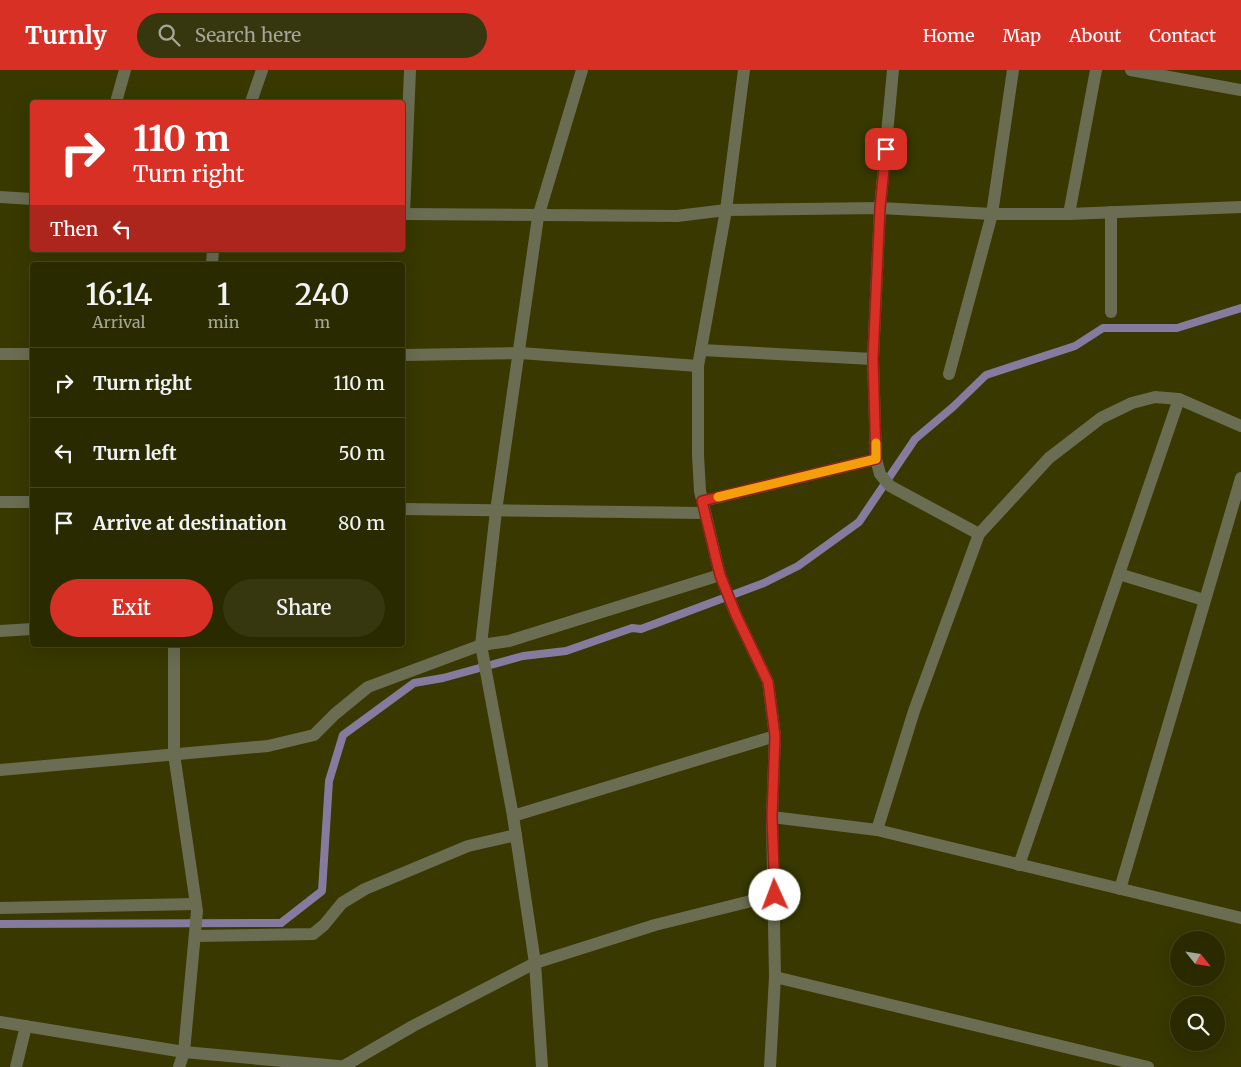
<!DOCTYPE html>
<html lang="en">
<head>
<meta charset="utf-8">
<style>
	:root { --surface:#2a2a00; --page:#36360f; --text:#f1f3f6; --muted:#a5a799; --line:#464622; --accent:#d93025 }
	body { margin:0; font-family:Merriweather,serif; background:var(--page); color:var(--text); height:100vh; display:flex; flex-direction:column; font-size:19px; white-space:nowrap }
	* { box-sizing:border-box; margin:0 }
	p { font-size:16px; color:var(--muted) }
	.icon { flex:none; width:28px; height:28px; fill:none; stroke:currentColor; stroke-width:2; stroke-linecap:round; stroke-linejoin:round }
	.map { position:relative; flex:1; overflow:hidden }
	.side { position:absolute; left:30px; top:192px; width:375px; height:385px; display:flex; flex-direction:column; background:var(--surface); border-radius:5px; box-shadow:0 5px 20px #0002,0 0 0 1px var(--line) }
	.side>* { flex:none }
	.top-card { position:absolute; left:30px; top:30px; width:375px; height:152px; border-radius:5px; box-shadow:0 5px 20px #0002,0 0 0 1px var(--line); background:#d93025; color:#fff; overflow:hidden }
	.needle { width:32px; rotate:120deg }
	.tools { position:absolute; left:1170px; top:861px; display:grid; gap:10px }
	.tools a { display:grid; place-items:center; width:55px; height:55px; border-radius:50%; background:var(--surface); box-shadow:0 5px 20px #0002,0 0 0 1px var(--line); font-size:25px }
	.pin { position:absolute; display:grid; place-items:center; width:42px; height:42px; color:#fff; margin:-21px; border-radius:10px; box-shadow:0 2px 8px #0006 }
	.me { position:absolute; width:55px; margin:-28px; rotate:358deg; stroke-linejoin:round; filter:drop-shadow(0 0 4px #0008) }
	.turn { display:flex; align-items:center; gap:18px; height:105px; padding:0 20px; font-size:22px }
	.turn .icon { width:65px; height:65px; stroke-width:2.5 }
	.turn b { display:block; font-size:35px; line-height:42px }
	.then { display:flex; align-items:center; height:48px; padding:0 20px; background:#0003; gap:10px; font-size:19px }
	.eta { display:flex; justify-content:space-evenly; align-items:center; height:85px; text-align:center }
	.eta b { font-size:30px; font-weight:600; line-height:35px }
	.cta { display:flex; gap:10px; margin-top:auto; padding:10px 20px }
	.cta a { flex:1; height:58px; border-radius:30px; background:var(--accent); color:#fff; font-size:20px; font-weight:600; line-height:58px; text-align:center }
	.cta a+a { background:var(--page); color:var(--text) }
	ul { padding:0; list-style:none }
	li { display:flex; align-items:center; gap:15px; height:70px; padding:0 20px; border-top:1px solid var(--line) }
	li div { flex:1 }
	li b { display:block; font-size:19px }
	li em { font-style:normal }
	header { display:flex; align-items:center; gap:30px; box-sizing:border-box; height:70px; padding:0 25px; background:var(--accent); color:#fff }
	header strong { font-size:24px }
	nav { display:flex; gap:28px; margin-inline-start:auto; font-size:18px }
	.search { width:350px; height:45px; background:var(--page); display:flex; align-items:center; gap:12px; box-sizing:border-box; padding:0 18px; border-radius:28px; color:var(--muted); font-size:19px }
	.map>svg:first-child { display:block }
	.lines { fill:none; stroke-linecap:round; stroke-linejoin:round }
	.stream { stroke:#847b9e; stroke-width:8 }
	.minor { stroke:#6b6d52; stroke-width:12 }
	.route-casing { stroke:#8d1f18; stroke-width:12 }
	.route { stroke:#d93025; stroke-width:9 }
	.slow { stroke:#f59e0b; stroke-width:9 }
</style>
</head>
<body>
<header>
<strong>Turnly</strong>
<div class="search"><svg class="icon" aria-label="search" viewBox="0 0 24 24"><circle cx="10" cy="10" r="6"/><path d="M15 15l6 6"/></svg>Search here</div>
<nav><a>Home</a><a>Map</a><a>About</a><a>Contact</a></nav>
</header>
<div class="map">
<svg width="1241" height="997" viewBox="0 0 1241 997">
	<rect width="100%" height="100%" fill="#383800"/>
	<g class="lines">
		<!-- stream -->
		<polyline class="stream" points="0,854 281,853 322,821 329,711 343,665 414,613 443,608 523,586 566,581 632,558 641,559 764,513 798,496 859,452 915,369 953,337 986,305 1075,276 1103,258 1177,258 1241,238"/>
		<!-- minor -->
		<g class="minor">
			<polyline points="744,0 726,140 698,296 698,385 700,421 720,505 736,545 768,612 775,666 772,747 775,907 770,997"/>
			<polyline points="893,0 880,138 873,289 876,389 880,404 890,416 979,464"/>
			<polyline points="1131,0 1241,20"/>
			<polyline points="116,32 125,0"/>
			<polyline points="251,32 262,0"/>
			<polyline points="0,127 32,129"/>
			<polyline points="1111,142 1111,242"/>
			<polyline points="402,144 677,146 726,140 880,138 992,144 1069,144 1241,137"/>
			<polyline points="404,144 410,0"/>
			<polyline points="1069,144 1096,0"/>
			<polyline points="212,195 213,180"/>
			<polyline points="701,280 873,289"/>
			<polyline points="0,284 32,284"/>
			<polyline points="402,285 520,283 698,296"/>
			<polyline points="949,304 992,144 1013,0"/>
			<polyline points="703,431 876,389"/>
			<polyline points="0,432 32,432"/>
			<polyline points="402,439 705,443"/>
			<polyline points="1119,504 1204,530"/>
			<polyline points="0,561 32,559"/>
			<polyline points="174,575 174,684 197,841 184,982 179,997"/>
			<polyline points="0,700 268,676 314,665 335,644 368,617 481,575 509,571 720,505"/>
			<polyline points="513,746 775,666"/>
			<polyline points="772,747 877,760 1241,848"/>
			<polyline points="877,760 914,641 979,464 1049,388 1101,348 1132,333 1155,327 1179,329 1241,356"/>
			<polyline points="1019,795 1179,329"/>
			<polyline points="1120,819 1241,408"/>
			<polyline points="0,838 195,834"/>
			<polyline points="195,866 313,864 324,855 342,833 365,819 468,776 516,765"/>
			<polyline points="775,907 1148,997"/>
			<polyline points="0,952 184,982 349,997"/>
			<polyline points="344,996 413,956 535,893 655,855 775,825"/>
			<polyline points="16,997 26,956"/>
			<polyline points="542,997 535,893 513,746 481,575 496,441 538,147 582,0"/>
		</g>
	</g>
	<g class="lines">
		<defs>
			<polyline id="route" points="775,825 772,747 775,666 768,612 736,545 720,505 702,431 876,389 873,289 880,138 886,79"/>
		</defs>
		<!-- route casing -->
		<use href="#route" class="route-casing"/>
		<!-- route -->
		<use href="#route" class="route"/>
		<!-- slow -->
		<polyline class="slow" points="718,427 876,389 876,373"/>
	</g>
</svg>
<div class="tools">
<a><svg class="needle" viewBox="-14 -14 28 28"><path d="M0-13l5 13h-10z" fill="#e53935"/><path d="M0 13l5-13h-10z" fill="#a5a799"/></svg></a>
<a><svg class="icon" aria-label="search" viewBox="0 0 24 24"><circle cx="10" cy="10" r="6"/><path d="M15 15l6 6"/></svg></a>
</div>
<div class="pin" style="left:886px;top:79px;background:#d93025"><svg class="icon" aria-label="arrive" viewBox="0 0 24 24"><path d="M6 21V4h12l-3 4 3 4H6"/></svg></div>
<svg class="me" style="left:775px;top:825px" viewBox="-20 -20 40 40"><circle r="19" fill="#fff"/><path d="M0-13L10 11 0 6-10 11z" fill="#d93025"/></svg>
<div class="top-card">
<div class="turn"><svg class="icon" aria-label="right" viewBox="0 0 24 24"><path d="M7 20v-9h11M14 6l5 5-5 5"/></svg><div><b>110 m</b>Turn right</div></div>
<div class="then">Then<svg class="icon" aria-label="left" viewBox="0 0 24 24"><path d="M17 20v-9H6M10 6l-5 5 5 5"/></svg></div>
</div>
<section class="side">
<div class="eta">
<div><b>16:14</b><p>Arrival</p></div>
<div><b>1</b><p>min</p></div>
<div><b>240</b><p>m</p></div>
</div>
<ul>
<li><svg class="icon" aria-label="right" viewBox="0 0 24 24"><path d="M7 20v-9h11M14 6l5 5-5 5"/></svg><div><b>Turn right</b></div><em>110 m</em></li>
<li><svg class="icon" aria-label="left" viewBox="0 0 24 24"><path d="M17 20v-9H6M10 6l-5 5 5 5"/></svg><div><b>Turn left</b></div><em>50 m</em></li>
<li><svg class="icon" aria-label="arrive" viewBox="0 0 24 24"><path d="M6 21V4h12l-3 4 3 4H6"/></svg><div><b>Arrive at destination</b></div><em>80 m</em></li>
</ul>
<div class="cta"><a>Exit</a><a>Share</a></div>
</section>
</div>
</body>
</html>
